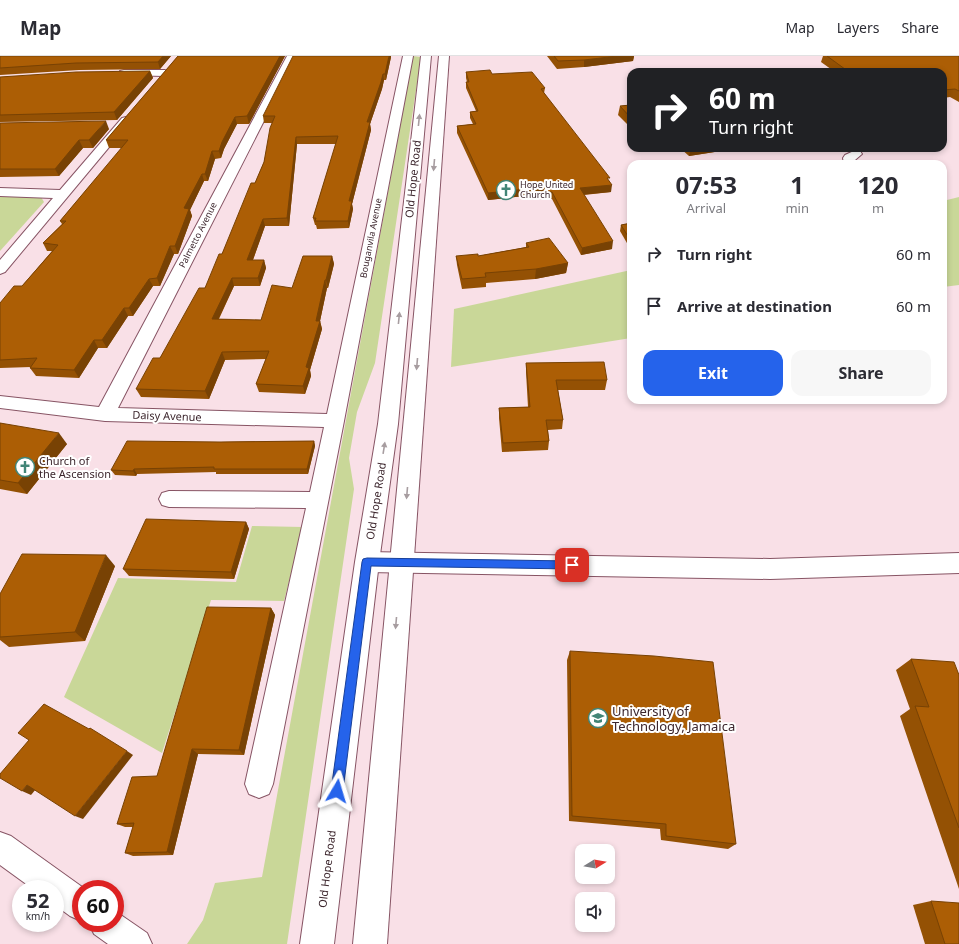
<!DOCTYPE html>
<html lang="en">
<head>
<meta charset="utf-8">
<style>
	:root { --surface:#fff; --page:#f7f7f7; --text:#2b2b33; --muted:#7c7c81; --line:#e1e1e2; --accent:#2563eb }
	body { margin:0; font-family:"Noto Sans",sans-serif; background:var(--page); color:var(--text); height:100vh; display:flex; flex-direction:column; font-size:15px; white-space:nowrap }
	* { box-sizing:border-box; margin:0 }
	p { font-size:13px; color:var(--muted) }
	.icon { flex:none; width:22px; height:22px; fill:none; stroke:currentColor; stroke-width:2; stroke-linecap:round; stroke-linejoin:round }
	.map { position:relative; flex:1; overflow:hidden }
	.panel { position:absolute; left:627px; top:104px; width:320px; height:244px; display:flex; flex-direction:column; background:var(--surface); border-radius:12px; box-shadow:0 2px 6px #0003 }
	.panel>* { flex:none }
	.guide { position:absolute; left:627px; top:12px; width:320px; height:84px; border-radius:12px; box-shadow:0 2px 6px #0003; background:#202124; color:#fff; overflow:hidden }
	.needle { width:26px; rotate:79deg }
	.controls { position:absolute; left:575px; top:788px; display:grid; gap:8px }
	.controls a { display:grid; place-items:center; width:40px; height:40px; border-radius:8px; background:var(--surface); box-shadow:0 2px 6px #0003; font-size:20px }
	.speed { position:absolute; left:12px; top:824px; display:flex; gap:8px; font-size:20px; font-weight:700; text-align:center }
	.speed>* { display:grid; place-content:center; width:52px; height:52px; border-radius:50%; background:var(--surface); box-shadow:0 2px 6px #0003; line-height:1 }
	.speed small { font-size:10px; font-weight:400 }
	.speed .limit { border:6px solid #d22; background:#fff; color:#111 }
	.pin { position:absolute; display:grid; place-items:center; width:34px; height:34px; color:#fff; margin:-17px; border-radius:8px; box-shadow:0 2px 6px #0006 }
	.me { position:absolute; width:44px; margin:-22px; rotate:7deg; stroke-linejoin:round; filter:drop-shadow(0 0 3px #0008) }
	.turn { display:flex; align-items:center; gap:14px; height:84px; padding:0 16px; font-size:18px }
	.turn .icon { width:52px; height:52px; stroke-width:2.5 }
	.turn b { display:block; font-size:28px; line-height:34px }
	.eta { display:flex; justify-content:space-evenly; align-items:center; height:68px; text-align:center }
	.eta b { font-size:24px; font-weight:700; line-height:28px }
	.primary-button { display:flex; gap:8px; margin-top:auto; padding:8px 16px }
	.primary-button a { flex:1; height:46px; border-radius:12px; background:var(--accent); color:#fff; font-size:16px; font-weight:700; line-height:46px; text-align:center }
	.primary-button a+a { background:var(--page); color:var(--text) }
	ul { padding:0; list-style:none }
	li { display:flex; align-items:center; gap:12px; height:52px; padding:0 16px }
	li div { flex:1 }
	li b { display:block; font-size:15px }
	li em { font-style:normal }
	header { display:flex; align-items:center; gap:24px; box-sizing:border-box; height:56px; padding:0 20px; background:var(--surface); border-bottom:1px solid var(--line) }
	header strong { font-size:19px }
	nav { display:flex; gap:22px; margin-inline-start:auto; font-size:14px }
	.map>svg:first-child { display:block }
	.green { fill:#c9d798 }
	.lines { fill:none; stroke-linecap:round; stroke-linejoin:round }
	.street-casing { stroke:#875464; stroke-width:2 }
	.primary-casing { stroke:#875464; stroke-width:2 }
	.street { fill:#fff; fill-rule:evenodd }
	.primary { fill:#fff; fill-rule:evenodd }
	.wall { fill:#945104 }
	.shaded-wall { fill:#784204 }
	.building { fill:#ac5e05; stroke:#784204 }
	.oneway { fill:#a79da0 }
	.route { fill:#2563eb; stroke:#184099 }
	.labels { text-anchor:middle; stroke-width:4; stroke-linejoin:round; paint-order:stroke }
	.far-poi-label { font-size:9px; fill:#3c262d; stroke:#fff; text-anchor:start }
	.far-street-label { font-size:9px; fill:#3c262d; stroke:#fff }
	.street-label { font-size:11px; fill:#3c262d; stroke:#fff }
	.poi-label { font-size:11px; fill:#3c262d; stroke:#fff; text-anchor:start }
	.near-poi-label { font-size:13px; fill:#3c262d; stroke:#fff; text-anchor:start }
</style>
</head>
<body>
<header>
<strong>Map</strong>
<nav><a>Map</a><a>Layers</a><a>Share</a></nav>
</header>
<div class="map">
<svg width="959" height="888" viewBox="0 0 959 888">
	<rect width="100%" height="100%" fill="#f9e0e7"/>
	<!-- green -->
	<g class="green">
		<polygon points="413,0 421,1 375,307 357,356 349,402 354,433 287,888 187,888 203,864 215,827 262,821"/>
		<polygon points="0,141 41,141 44,146 0,195"/>
		<polygon points="959,141 959,229 943,231 943,145"/>
		<polygon points="631,214 631,282 451,311 454,253"/>
		<polygon points="252,470 303,471 284,545 211,544 162,697 64,641 118,522 236,526"/>
	</g>
	<g class="lines">
		<defs>
			<g id="street">
				<polygon points="287,0 297,0 118,352 327,358 403,0 413,0 344,365 273,728 269,738 259,742 249,738 245,728 306,452 169,451 162,449 159,443 162,437 169,435 310,436 324,371 105,365 0,352 0,340 99,351"/>
				<polygon points="124,14 165,14 170,17 165,20 120,19 119,17 120,15"/>
				<polygon points="126,61 132,64 130,66 5,216 0,218 0,204 53,142 0,140 0,132 60,134 122,62"/>
				<polygon points="856,94 860,95 862,98 855,104 857,108 844,108 843,102 845,99"/>
				<polygon points="367,496 770,503 959,497 959,517 770,523 367,516 359,513 356,506 359,499"/>
				<polygon points="0,776 11,780 85,833 81,833 81,865 70,860 55,849 55,833 33,833 0,809"/>
				<polygon points="115,855 147,877 152,888 108,888 94,878 89,867 115,867"/>
			</g>
			<g id="primary">
				<polygon points="421,0 431,0 398,368 379,506 334,888 300,888 355,506 378,368"/>
				<polygon points="439,0 449,0 387,888 353,888"/>
			</g>
		</defs>
		<!-- street casing -->
		<use href="#street" class="street-casing"/>
		<!-- primary casing -->
		<use href="#primary" class="primary-casing"/>
		<!-- street -->
		<use href="#street" class="street"/>
		<!-- primary -->
		<use href="#primary" class="primary"/>
	</g>
	<!-- wall -->
	<g class="wall">
		<polygon points="0,0 171,0 160,13 79,14 0,19"/>
		<polygon points="178,0 285,0 249,68 237,68 224,93 221,102 215,103 208,125 204,125 190,154 192,160 178,198 174,198 160,230 153,230 133,260 128,260 107,292 98,292 79,322 36,320 30,312 31,311 0,312 0,247 22,230 52,195 47,195 43,187 62,168 60,165 122,92 109,92 106,84"/>
		<polygon points="547,0 634,0 633,5 584,11 557,13"/>
		<polygon points="823,0 959,0 959,46 950,41 943,42 943,16 835,16 821,6"/>
		<polygon points="391,1 386,24 384,24 382,33 370,68 371,74 352,148 353,153 349,172 317,173 316,169 315,169 313,162 336,88 297,88 289,170 265,170 253,204 264,204 266,212 260,230 234,230 219,263 261,264 292,232 332,200 334,208 328,232 327,232 320,265 322,273 310,314 311,320 305,338 259,336 256,328 266,303 225,304 209,343 141,341 136,333 160,302 205,232 222,198 255,127 264,106 272,67 264,67 263,60"/>
		<polygon points="150,15 153,22 117,64 0,66 0,21"/>
		<polygon points="466,16 492,18 545,32 544,37 609,125 611,136 584,139 612,193 581,199 552,143 547,143 544,138 488,144 457,77 457,70 473,68 470,62 470,56 476,55 466,32 466,26 467,26 466,22"/>
		<polygon points="631,49 631,72 618,59 620,50"/>
		<polygon points="0,67 109,73 93,92 83,92 59,120 0,121"/>
		<polygon points="680,92 740,92 689,100"/>
		<polygon points="631,167 631,194 620,175 621,169"/>
		<polygon points="526,187 568,207 566,217 535,223 486,227 486,231 462,233 457,209 456,200 478,200 526,191"/>
		<polygon points="526,307 607,324 605,334 558,334 563,364 562,373 548,374 549,385 548,394 502,396 499,362 499,352 528,351 526,316"/>
		<polygon points="0,367 67,388 27,438 0,433"/>
		<polygon points="314,385 315,390 308,418 216,418 216,416 137,418 136,420 115,419 111,414 220,386"/>
		<polygon points="246,466 249,473 234,523 129,520 123,513"/>
		<polygon points="115,510 85,585 9,591 0,584 0,538"/>
		<polygon points="271,552 275,559 244,699 198,698 173,799 133,800 125,797 133,771 125,771 117,768 157,720"/>
		<polygon points="570,595 736,788 728,793 661,784 660,773 569,765 567,604"/>
		<polygon points="911,603 959,619 959,833 900,660 910,653 896,614"/>
		<polygon points="931,845 959,888 925,888 913,849"/>
	</g>
	<!-- shaded-wall -->
	<g class="shaded-wall">
		<polygon points="163,0 171,0 160,13 158,6"/>
		<polygon points="280,0 285,0 249,68 247,60"/>
		<polygon points="389,0 391,0 391,1 386,24 385,18"/>
		<polygon points="617,0 634,0 633,5 584,11 584,4"/>
		<polygon points="150,15 153,22 117,64 114,56"/>
		<polygon points="383,18 384,24 382,33 370,68 371,74 352,148 353,153 349,172 348,165 349,145 367,66"/>
		<polygon points="235,61 237,68 224,93 221,102 219,95 222,86"/>
		<polygon points="106,65 109,73 93,92 89,84"/>
		<polygon points="296,81 297,88 289,170 287,162"/>
		<polygon points="79,84 83,92 59,120 55,113"/>
		<polygon points="691,92 740,92 689,100"/>
		<polygon points="212,95 215,103 208,125 205,118"/>
		<polygon points="202,118 204,125 190,154 192,160 178,198 175,190 184,152"/>
		<polygon points="612,129 611,136 579,139 580,132"/>
		<polygon points="545,131 544,138 488,144 488,137"/>
		<polygon points="548,136 552,136 552,143 547,143"/>
		<polygon points="263,163 265,170 250,212 247,204"/>
		<polygon points="613,185 612,193 581,199 582,192"/>
		<polygon points="170,190 174,198 160,230 157,222"/>
		<polygon points="332,200 334,208 328,232 326,224"/>
		<polygon points="264,204 266,212 260,230 258,222"/>
		<polygon points="568,207 566,217 535,223 536,213"/>
		<polygon points="232,222 234,230 215,270 212,263"/>
		<polygon points="149,223 153,230 133,260 129,252"/>
		<polygon points="325,224 327,232 320,265 322,273 310,314 311,320 305,338 303,330 306,311"/>
		<polygon points="124,252 128,260 107,292 102,284"/>
		<polygon points="94,284 98,292 79,322 74,314"/>
		<polygon points="222,296 225,304 209,343 205,335"/>
		<polygon points="59,377 67,388 27,438 18,427"/>
		<polygon points="314,385 315,390 308,418 307,413"/>
		<polygon points="134,413 137,418 136,420 133,415"/>
		<polygon points="246,466 249,473 234,523 231,516"/>
		<polygon points="106,499 115,510 85,585 75,576"/>
		<polygon points="271,552 275,559 244,699 239,694"/>
		<polygon points="192,693 198,698 173,799 167,796"/>
		<polygon points="127,695 133,699 83,763 75,760"/>
		<polygon points="27,729 36,733 31,739 22,735"/>
	</g>
	<!-- building -->
	<g class="building">
		<polygon points="0,0 163,0 158,6 76,7 0,12"/>
		<polygon points="178,0 280,0 247,60 235,61 222,86 219,95 212,95 205,118 202,118 184,152 189,153 175,190 170,190 157,222 149,223 129,252 124,252 102,284 94,284 74,314 30,312 37,302 0,304 0,247 14,230 22,230 58,189 43,187 66,165 60,165 128,84 106,84"/>
		<polygon points="293,0 389,0 385,18 383,18 381,26 367,66 370,66 349,145 352,145 348,165 315,165 316,162 313,162 338,80 296,81 287,162 263,163 247,204 264,204 258,222 232,222 212,263 261,264 272,229 292,232 303,200 332,200 326,224 325,224 316,265 320,265 306,311 309,312 303,330 256,328 269,295 222,296 205,335 136,333 153,302 160,302 199,232 205,232 219,198 222,198 251,127 255,127 264,106 270,72 275,60 263,60"/>
		<polygon points="554,0 617,0 584,4 558,5"/>
		<polygon points="827,0 959,0 959,35 955,33 943,34 943,16 849,16"/>
		<polygon points="490,14 492,18 532,16 545,32 541,33 610,122 607,122 612,129 580,132 613,185 582,192 552,136 548,136 545,131 488,137 457,70 476,68 470,56 478,55 466,26 469,26 466,16"/>
		<polygon points="150,15 114,56 0,59 0,21 76,16"/>
		<polygon points="631,49 631,62 620,50"/>
		<polygon points="106,65 89,84 79,84 55,113 0,113 0,67"/>
		<polygon points="631,167 631,185 621,169"/>
		<polygon points="549,182 568,207 536,213 485,217 486,221 462,223 456,200 478,198 478,200 529,191 526,187"/>
		<polygon points="604,306 607,324 556,324 563,364 546,364 549,385 503,387 499,352 530,351 526,307"/>
		<polygon points="0,367 59,377 18,427 0,424"/>
		<polygon points="127,385 220,386 314,385 307,413 214,413 214,411 134,413 133,415 111,414"/>
		<polygon points="146,463 246,466 231,516 123,513"/>
		<polygon points="22,498 106,499 75,576 0,581 0,538"/>
		<polygon points="207,551 271,552 239,694 192,693 167,796 125,797 134,767 117,768 132,721 157,720"/>
		<polygon points="570,595 654,600 713,606 736,788 666,780 666,768 572,760"/>
		<polygon points="911,603 954,606 959,619 959,772 915,650 929,651"/>
		<polygon points="44,648 89,673 90,672 127,695 75,760 27,729 22,735 0,722 0,718 29,684 18,677"/>
		<polygon points="931,845 959,847 959,888 945,888"/>
	</g>
	<!-- one-way arrows -->
	<defs><path id="oneway-solid" d="M-6-.8H1V-3.2L6.5 0L1 3.2V.8H-6Z"/></defs>
	<g class="oneway">
		<use href="#oneway-solid" transform="translate(419 64) rotate(-84)"/>
		<use href="#oneway-solid" transform="translate(434 109) rotate(95)"/>
		<use href="#oneway-solid" transform="translate(399 262) rotate(-84)"/>
		<use href="#oneway-solid" transform="translate(417 308) rotate(95)"/>
		<use href="#oneway-solid" transform="translate(384 392) rotate(-81)"/>
		<use href="#oneway-solid" transform="translate(407 437) rotate(95)"/>
		<use href="#oneway-solid" transform="translate(396 567) rotate(95)"/>
	</g>
	<!-- route -->
	<polygon class="route" points="367,502 572,505 576,506 577,509 576,512 572,513 371,510 343,735 341,740 337,741 332,740 331,735 362,506 363,503"/>
	<!-- icons -->
	<defs>
		<symbol id="church-ring" viewBox="-11 -11 22 22"><circle r="9.5" fill="#fff" stroke="#428577" stroke-width="1.5"/><path d="M-1.2-6h2.4v3.5h3.3v2.4h-3.3V6h-2.4V-.1h-3.3v-2.4h3.3Z" fill="#428577"/></symbol>
		<symbol id="university-ring" viewBox="-11 -11 22 22"><circle r="9.5" fill="#fff" stroke="#428577" stroke-width="1.5"/><path d="M0-5L7-2L0 1L-7-2ZM-4 1L0 2.5L4 1V4Q0 6-4 4Z" fill="#428577"/></symbol>
	</defs>
	<g fill-rule="evenodd">
		<use href="#church-ring" x="495" y="123" width="22" height="22"/>
		<use href="#church-ring" x="14" y="400" width="22" height="22"/>
		<use href="#university-ring" x="587" y="651" width="22" height="22"/>
	</g>
	<g class="labels">
		<!-- far-poi labels -->
		<g class="far-poi-label">
			<text x="520" y="132">Hope United<tspan x="520" dy="10">Church</tspan></text>
		</g>
		<!-- far-street labels -->
		<g class="far-street-label">
			<text transform="translate(198 179) rotate(-63)" y="3">Palmetto Avenue</text>
			<text transform="translate(371 182) rotate(-79)" y="3">Bouganvila Avenue</text>
		</g>
		<!-- street labels -->
		<g class="street-label">
			<text transform="translate(413 123) rotate(-84)" y="4">Old Hope Road</text>
			<text transform="translate(167 360) rotate(2)" y="4">Daisy Avenue</text>
			<text transform="translate(376 445) rotate(-81)" y="4">Old Hope Road</text>
			<text transform="translate(327 813) rotate(-83)" y="4">Old Hope Road</text>
		</g>
		<!-- poi labels -->
		<g class="poi-label">
			<text x="39" y="409">Church of<tspan x="39" dy="13">the Ascension</tspan></text>
		</g>
		<!-- near-poi labels -->
		<g class="near-poi-label">
			<text x="612" y="660">University of<tspan x="612" dy="15">Technology, Jamaica</tspan></text>
		</g>
	</g>
</svg>
<div class="controls">
<a><svg class="needle" viewBox="-14 -14 28 28"><path d="M0-13l5 13h-10z" fill="#e53935"/><path d="M0 13l5-13h-10z" fill="#7c7c81"/></svg></a>
<a><svg class="icon" aria-label="sound" viewBox="0 0 24 24"><path d="M4 9h4l5-4v14l-5-4H4zM17 9q2 3 0 6"/></svg></a>
</div>
<div class="speed"><div>52<small>km/h</small></div><div class="limit">60</div></div>
<div class="pin" style="left:572px;top:509px;background:#d93025"><svg class="icon" aria-label="arrive" viewBox="0 0 24 24"><path d="M6 21V4h12l-3 4 3 4H6"/></svg></div>
<svg class="me" style="left:337px;top:735px" viewBox="-20 -20 40 40"><path d="M0-17L14 15 0 8-14 15z" fill="#2563eb" stroke="#fff" stroke-width="4"/></svg>
<div class="guide">
<div class="turn"><svg class="icon" aria-label="right" viewBox="0 0 24 24"><path d="M7 20v-9h11M14 6l5 5-5 5"/></svg><div><b>60 m</b>Turn right</div></div>
</div>
<section class="panel">
<div class="eta">
<div><b>07:53</b><p>Arrival</p></div>
<div><b>1</b><p>min</p></div>
<div><b>120</b><p>m</p></div>
</div>
<ul>
<li><svg class="icon" aria-label="right" viewBox="0 0 24 24"><path d="M7 20v-9h11M14 6l5 5-5 5"/></svg><div><b>Turn right</b></div><em>60 m</em></li>
<li><svg class="icon" aria-label="arrive" viewBox="0 0 24 24"><path d="M6 21V4h12l-3 4 3 4H6"/></svg><div><b>Arrive at destination</b></div><em>60 m</em></li>
</ul>
<div class="primary-button"><a>Exit</a><a>Share</a></div>
</section>
</div>
</body>
</html>
